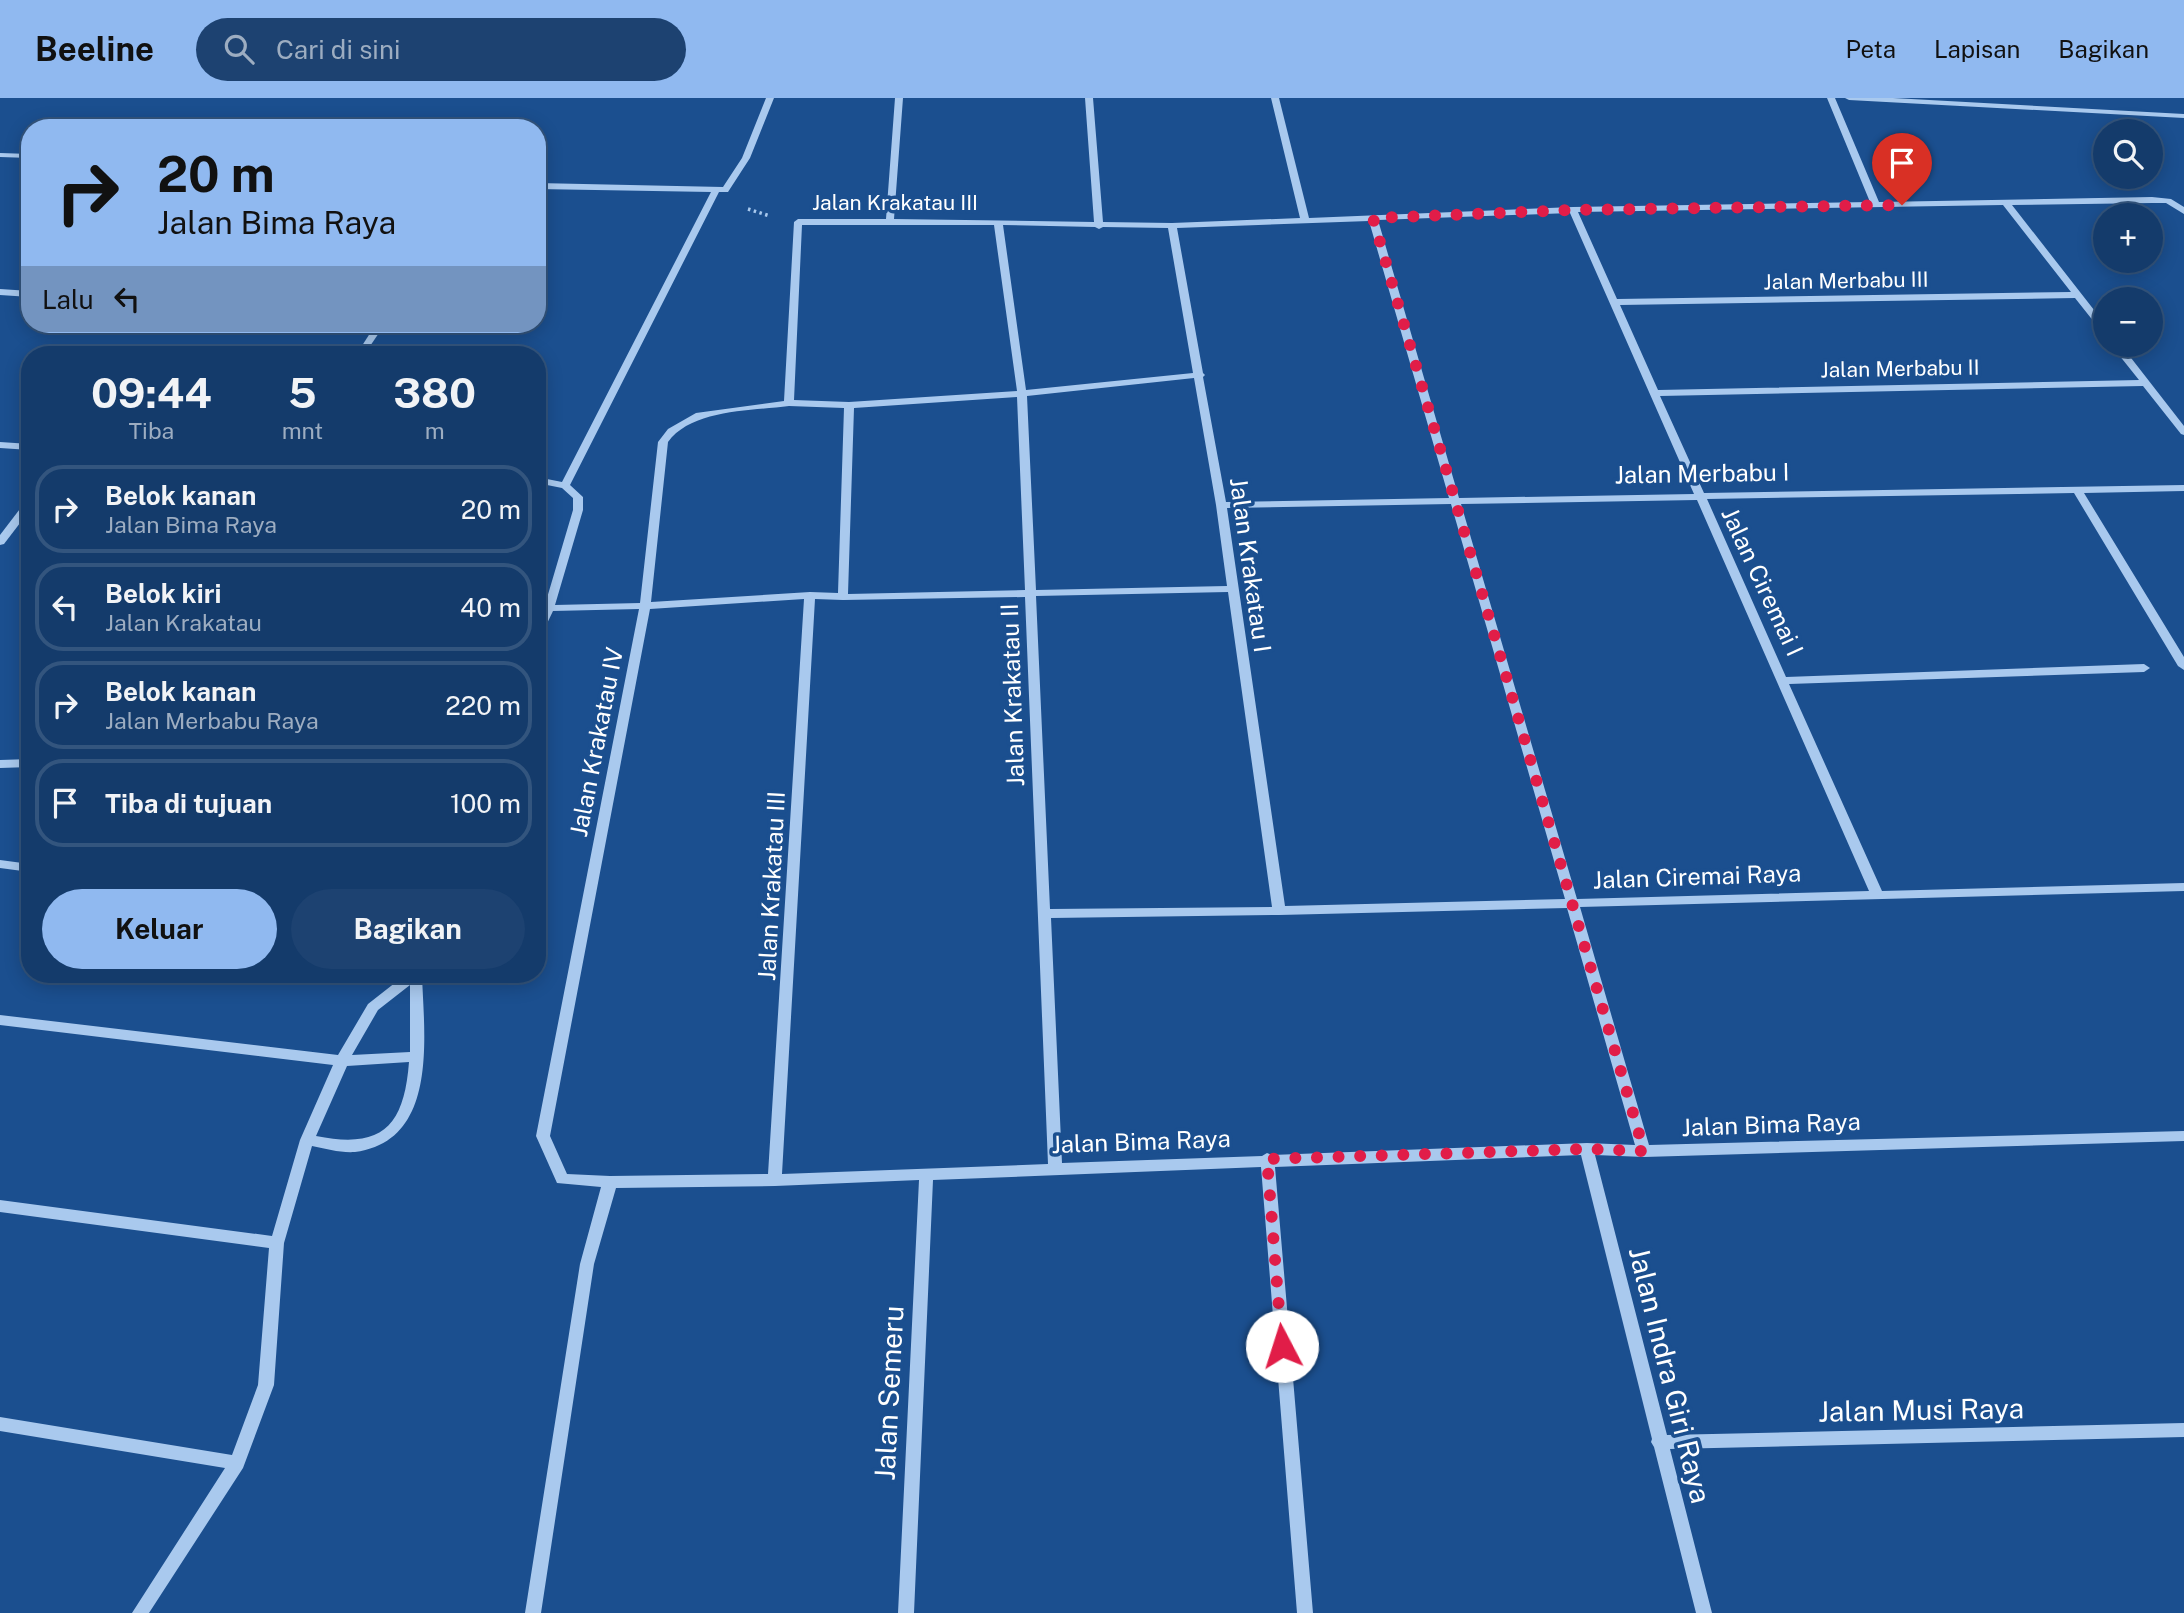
<!DOCTYPE html>
<html lang="id">
<head>
<meta charset="utf-8">
<style>
	:root { --surface:#143b6b; --page:#1d4271; --text:#f1f3f6; --muted:#9dadc1; --line:#33557e; --accent:#90b9f0 }
	body { margin:0; font-family:"Public Sans",sans-serif; background:var(--page); color:var(--text); height:100vh; display:flex; flex-direction:column; font-size:26px; white-space:nowrap }
	* { box-sizing:border-box; margin:0 }
	p { font-size:23px; color:var(--muted) }
	.icon { flex:none; width:38px; height:38px; fill:none; stroke:currentColor; stroke-width:2; stroke-linecap:round; stroke-linejoin:round }
	.map { position:relative; flex:1; overflow:hidden }
	.panel { position:absolute; left:21px; top:248px; width:525px; height:637px; display:flex; flex-direction:column; background:var(--surface); border-radius:28px; box-shadow:0 4px 18px #0003,0 0 0 2px var(--line) }
	.panel>* { flex:none }
	.guide { position:absolute; left:21px; top:21px; width:525px; height:214px; border-radius:28px; box-shadow:0 4px 18px #0003,0 0 0 2px var(--line); background:#90b9f0; color:#111; overflow:hidden }
	.controls { position:absolute; left:2093px; top:21px; display:grid; gap:14px }
	.controls a { display:grid; place-items:center; width:70px; height:70px; border-radius:50%; background:var(--surface); box-shadow:0 4px 18px #0003,0 0 0 2px var(--line); font-size:35px }
	.pin { position:absolute; display:grid; place-items:center; width:60px; height:60px; color:#fff; margin:-72px -30px; border-radius:50% 50% 50% 0; rotate:-45deg; box-shadow:0 0 7px #0007 }
	.pin .icon { rotate:45deg }
	.me { position:absolute; width:77px; margin:-38px; rotate:355deg; stroke-linejoin:round; filter:drop-shadow(0 0 5px #0008) }
	.turn { display:flex; align-items:center; gap:24px; height:147px; padding:0 21px; font-size:32px }
	.turn .icon { width:91px; height:91px; stroke-width:2.5 }
	.turn b { display:block; font-size:49px; line-height:60px }
	.then { display:flex; align-items:center; height:66px; padding:0 21px; background:#0003; gap:14px; font-size:26px }
	.eta { display:flex; justify-content:space-evenly; align-items:center; height:119px; text-align:center }
	.eta b { font-size:42px; font-weight:700; line-height:49px }
	.action { display:flex; gap:14px; margin-top:auto; padding:14px 21px }
	.action a { flex:1; height:80px; border-radius:42px; background:var(--accent); color:#111; font-size:28px; font-weight:700; line-height:80px; text-align:center }
	.action a+a { background:var(--page); color:var(--text) }
	ul { padding:0; list-style:none }
	li { display:flex; align-items:center; gap:21px; height:88px; margin:0 14px 10px; padding:0 7px; border:4px solid var(--line); border-radius:28px }
	li div { flex:1 }
	li b { display:block; font-size:26px }
	li em { font-style:normal }
	header { display:flex; align-items:center; gap:42px; box-sizing:border-box; height:98px; padding:0 35px; background:var(--accent); color:#111 }
	header strong { font-size:33px }
	nav { display:flex; gap:38px; margin-inline-start:auto; font-size:24px }
	.search { width:490px; height:63px; background:var(--page); display:flex; align-items:center; gap:18px; box-sizing:border-box; padding:0 24px; border-radius:38px; color:var(--muted); font-size:26px }
	.map>svg:first-child { display:block }
	.lines { fill:none; stroke-linecap:round; stroke-linejoin:round }
	.path { stroke:#a9c9ee; stroke-width:3.5; stroke-dasharray:2.5 3.5; stroke-linecap:butt }
	.minor { fill:#a9c9ee; fill-rule:evenodd }
	.route { stroke:#e11d48; stroke-width:12; stroke-dasharray:0 21.6 }
	.labels { text-anchor:middle; stroke-width:7; stroke-linejoin:round; paint-order:stroke }
	.far-street-label { font-size:21px; fill:#fff; stroke:#1b4f8f }
	.street-label { font-size:24px; fill:#fff; stroke:#1b4f8f }
	.near-street-label { font-size:28px; fill:#fff; stroke:#1b4f8f }
</style>
</head>
<body>
<header>
<strong>Beeline</strong>
<div class="search"><svg class="icon" aria-label="search" viewBox="0 0 24 24"><circle cx="10" cy="10" r="6"/><path d="M15 15l6 6"/></svg>Cari di sini</div>
<nav><a>Peta</a><a>Lapisan</a><a>Bagikan</a></nav>
</header>
<div class="map">
<svg width="2184" height="1515" viewBox="0 0 2184 1515">
	<rect width="100%" height="100%" fill="#1b4f8f"/>
	<g class="lines">
		<!-- path -->
		<polyline class="path" points="748,111 770,118"/>
		<!-- minor -->
		<g class="minor">
			<path d="M766,0H774L750,60L728,94H719L570,387L583,399V412L555,507L640,505L658,344L668,331L696,315L784,303L794,124L798,121H886L895,0H903L894,121L1094,124L1085,0H1093L1103,124L1172,125L1300,120L1271,0H1279L1309,120L1573,109L1870,104L1827,0H1835L1879,104L2152,99L2171,101L2184,109V116L2166,105H2152L2012,107L2105,226V235L2102,234L2075,200L1620,207L1658,292L2139,282L2111,247H2121L2184,328V337L2181,336L2143,288L1660,298L1704,395L2184,387V393L2084,395L2184,559V572L2178,568L2074,395L1707,401L1786,579L2144,566L2150,570L2144,574L1789,586L1882,793L2184,785V793L1580,809L1649,1047L2184,1033V1043L1644,1059L1595,1057L1667,1337L2184,1325V1339L1670,1351L1712,1515H1696L1654,1349L1651,1344L1652,1341L1581,1057L1275,1069L1313,1515H1297L1261,1069L933,1082L914,1515H898L919,1082L775,1088L616,1090L594,1166L541,1515H525L580,1166L601,1089L557,1085L536,1038L639,511L553,513L542,536L537,539V524L544,510L573,412V400L562,390L537,385V379L562,384L711,94L537,91V85L723,89L742,60ZM2003,107L2071,194L1617,201L1578,114ZM1570,115L1694,396L1459,400L1378,122ZM1369,123L1449,400L1226,404L1203,279L1205,277L1203,275L1177,130ZM802,127H994L1017,293L849,304L794,302ZM1003,127L1095,129L1099,131L1103,129L1168,130L1193,275L1026,292ZM1194,280L1216,407L1227,488L1036,492L1027,298ZM1017,299L1025,492L848,496L854,310ZM789,308L844,310L838,495L810,494L651,504L668,344C692,311 751,313 789,308ZM1697,402L1869,793L1577,801L1461,406ZM1451,406L1565,801L1285,808L1227,410ZM1228,494L1272,809L1050,811L1036,498ZM1025,499L1048,1066L782,1076L815,501L843,502ZM804,501L768,1076L610,1078L567,1076L550,1038L650,511ZM1567,810L1635,1047L1587,1045L1272,1057L1267,1055L1262,1058L1062,1065L1051,820L1279,817Z"/>
			<polygon points="1845,0 1893,0 2184,16 2184,20 1849,2"/>
			<polygon points="0,55 30,56 30,60 0,59"/>
			<polygon points="0,191 30,193 30,199 0,197"/>
			<polygon points="376,226 385,226 364,257 356,257"/>
			<polygon points="0,344 30,346 30,352 0,350"/>
			<polygon points="30,402 30,412 4,446 0,447 0,437 26,403"/>
			<polygon points="30,661 30,669 0,670 0,662"/>
			<polygon points="0,762 30,766 30,774 0,770"/>
			<path d="M405,877H422C424,938 439,1043 355,1054C341,1055 326,1051 312,1048L284,1145L274,1287L243,1370L149,1515H132L225,1370L0,1333V1319L232,1357L258,1287L269,1150L0,1114V1102L272,1138L300,1042L333,967L0,927V917L338,957L368,906ZM410,887V954L352,957L378,912ZM409,964C404,1030 381,1051 316,1038L347,968Z"/>
		</g>
	</g>
	<g class="lines">
		<!-- route -->
		<polyline class="route" points="1282,1248 1267,1061 1587,1051 1644,1053 1373,120 1573,112 1902,107"/>
	</g>
	<g class="labels">
		<!-- far-street labels -->
		<g class="far-street-label">
			<text x="895" y="112">Jalan Krakatau III</text>
			<text transform="translate(1846 183) rotate(-1)" y="7">Jalan Merbabu III</text>
			<text transform="translate(1900 271) rotate(-1)" y="7">Jalan Merbabu II</text>
		</g>
		<!-- street labels -->
		<g class="street-label">
			<text transform="translate(1702 376) rotate(-1)" y="8">Jalan Merbabu I</text>
			<text transform="translate(1250 467) rotate(82)" y="8">Jalan Krakatau I</text>
			<text transform="translate(1762 484) rotate(65)" y="8">Jalan Ciremai I</text>
			<text transform="translate(1013 597) rotate(-92)" y="8">Jalan Krakatau II</text>
			<text transform="translate(597 644) rotate(-79)" y="8">Jalan Krakatau IV</text>
			<text transform="translate(1697 779) rotate(-2)" y="8">Jalan Ciremai Raya</text>
			<text transform="translate(772 788) rotate(-87)" y="8">Jalan Krakatau III</text>
			<text transform="translate(1771 1027) rotate(-2)" y="8">Jalan Bima Raya</text>
			<text transform="translate(1141 1044) rotate(-2)" y="8">Jalan Bima Raya</text>
		</g>
		<!-- near-street labels -->
		<g class="near-street-label">
			<text transform="translate(1670 1277) rotate(76)" y="10">Jalan Indra Giri Raya</text>
			<text transform="translate(889 1295) rotate(-87)" y="10">Jalan Semeru</text>
			<text transform="translate(1921 1312) rotate(-1)" y="10">Jalan Musi Raya</text>
		</g>
	</g>
</svg>
<div class="controls">
<a><svg class="icon" aria-label="search" viewBox="0 0 24 24"><circle cx="10" cy="10" r="6"/><path d="M15 15l6 6"/></svg></a>
<a>+</a>
<a>−</a>
</div>
<div class="pin" style="left:1902px;top:107px;background:#d93025"><svg class="icon" aria-label="arrive" viewBox="0 0 24 24"><path d="M6 21V4h12l-3 4 3 4H6"/></svg></div>
<svg class="me" style="left:1282px;top:1248px" viewBox="-20 -20 40 40"><circle r="19" fill="#fff"/><path d="M0-13L10 11 0 6-10 11z" fill="#e11d48"/></svg>
<div class="guide">
<div class="turn"><svg class="icon" aria-label="right" viewBox="0 0 24 24"><path d="M7 20v-9h11M14 6l5 5-5 5"/></svg><div><b>20 m</b>Jalan Bima Raya</div></div>
<div class="then">Lalu<svg class="icon" aria-label="left" viewBox="0 0 24 24"><path d="M17 20v-9H6M10 6l-5 5 5 5"/></svg></div>
</div>
<section class="panel">
<div class="eta">
<div><b>09:44</b><p>Tiba</p></div>
<div><b>5</b><p>mnt</p></div>
<div><b>380</b><p>m</p></div>
</div>
<ul>
<li><svg class="icon" aria-label="right" viewBox="0 0 24 24"><path d="M7 20v-9h11M14 6l5 5-5 5"/></svg><div><b>Belok kanan</b><p>Jalan Bima Raya</p></div><em>20 m</em></li>
<li><svg class="icon" aria-label="left" viewBox="0 0 24 24"><path d="M17 20v-9H6M10 6l-5 5 5 5"/></svg><div><b>Belok kiri</b><p>Jalan Krakatau</p></div><em>40 m</em></li>
<li><svg class="icon" aria-label="right" viewBox="0 0 24 24"><path d="M7 20v-9h11M14 6l5 5-5 5"/></svg><div><b>Belok kanan</b><p>Jalan Merbabu Raya</p></div><em>220 m</em></li>
<li><svg class="icon" aria-label="arrive" viewBox="0 0 24 24"><path d="M6 21V4h12l-3 4 3 4H6"/></svg><div><b>Tiba di tujuan</b></div><em>100 m</em></li>
</ul>
<div class="action"><a>Keluar</a><a>Bagikan</a></div>
</section>
</div>
</body>
</html>
